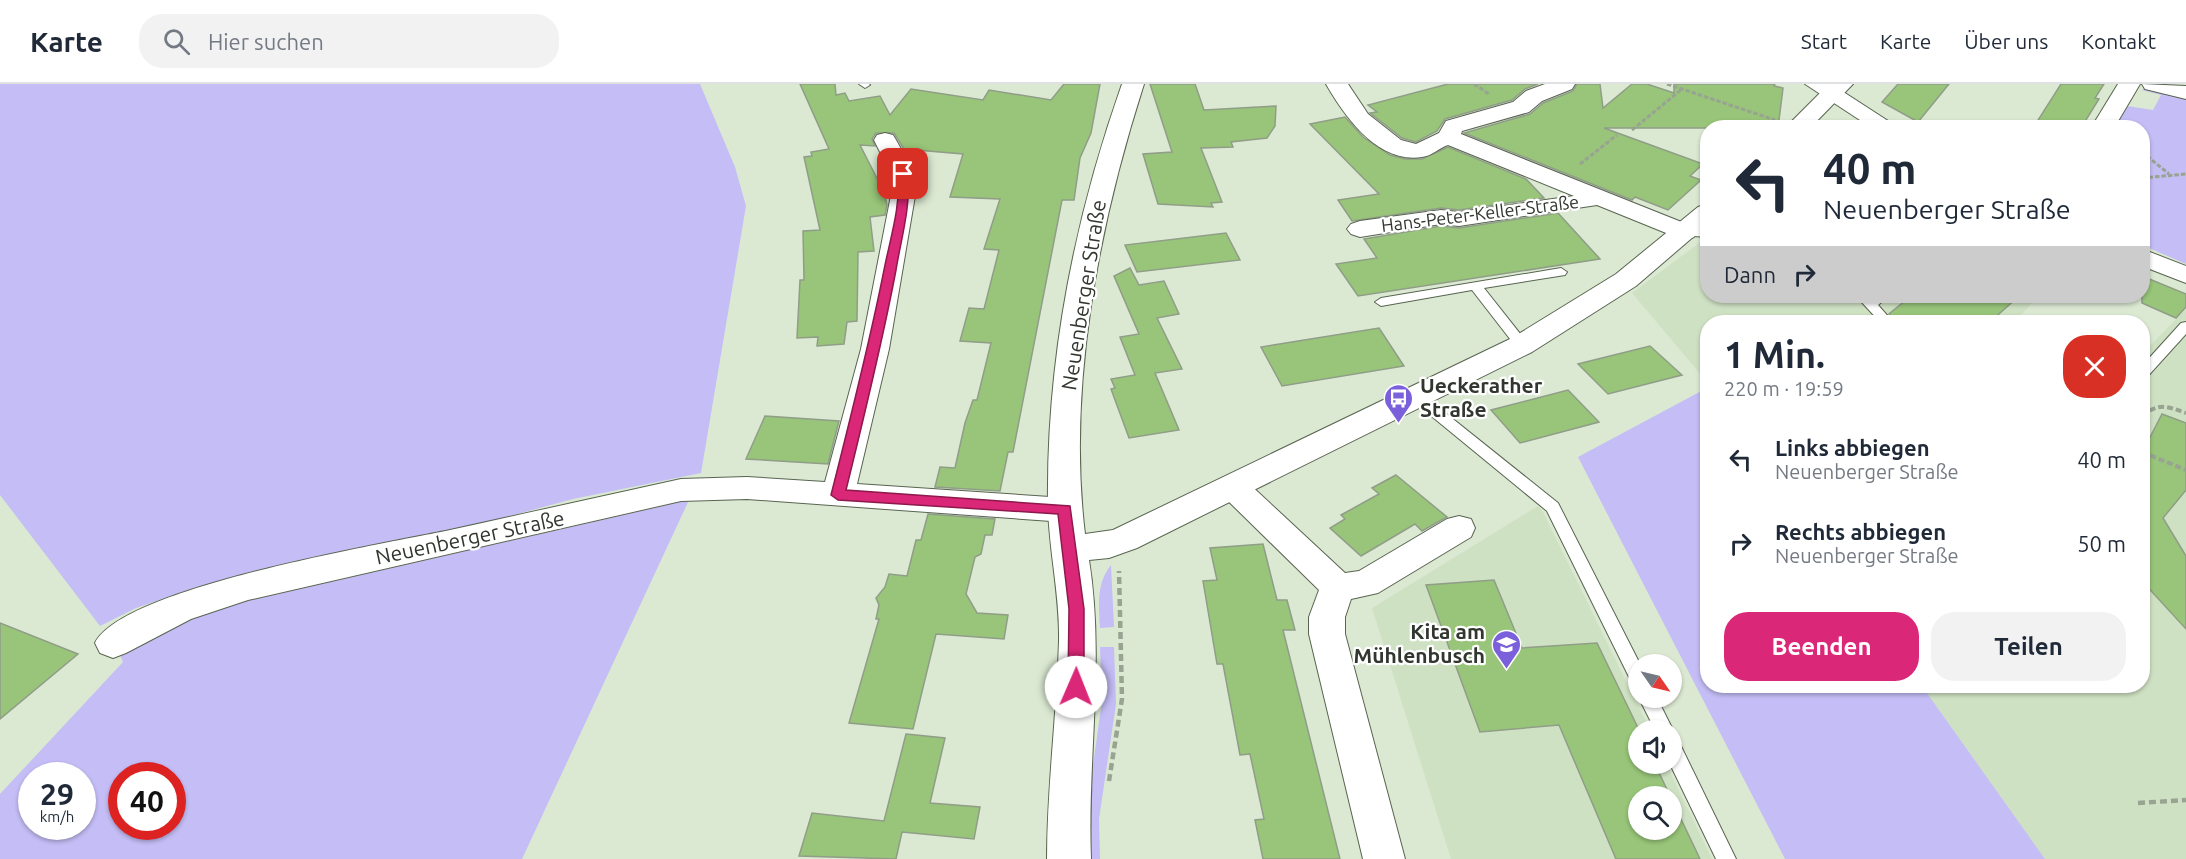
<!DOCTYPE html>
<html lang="de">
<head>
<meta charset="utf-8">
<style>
	:root { --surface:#fff; --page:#f2f2f3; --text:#1f2937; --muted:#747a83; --line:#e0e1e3; --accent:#db2777 }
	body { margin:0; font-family:Ubuntu,sans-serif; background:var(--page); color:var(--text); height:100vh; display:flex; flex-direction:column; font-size:22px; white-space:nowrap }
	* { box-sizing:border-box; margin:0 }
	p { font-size:20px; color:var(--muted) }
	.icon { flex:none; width:33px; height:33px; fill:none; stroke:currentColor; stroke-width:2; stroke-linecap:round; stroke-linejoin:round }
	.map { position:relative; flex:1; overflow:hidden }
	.drawer { position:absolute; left:1700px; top:231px; width:450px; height:378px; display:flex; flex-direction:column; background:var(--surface); border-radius:24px; box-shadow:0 2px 4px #0004 }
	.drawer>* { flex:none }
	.top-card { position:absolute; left:1700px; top:36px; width:450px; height:183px; border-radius:24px; box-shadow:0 2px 4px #0004; background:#fff; color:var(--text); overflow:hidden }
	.needle { width:39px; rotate:124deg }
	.fabs { position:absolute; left:1628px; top:570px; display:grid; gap:12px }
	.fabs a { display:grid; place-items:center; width:54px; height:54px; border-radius:50%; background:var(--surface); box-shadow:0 2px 4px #0004; font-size:30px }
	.speed { position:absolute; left:18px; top:678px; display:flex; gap:12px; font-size:30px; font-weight:700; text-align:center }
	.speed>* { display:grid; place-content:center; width:78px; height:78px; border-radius:50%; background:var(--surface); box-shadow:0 2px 4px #0004; line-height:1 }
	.speed small { font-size:15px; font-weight:400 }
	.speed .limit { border:9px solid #d22; background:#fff; color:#111 }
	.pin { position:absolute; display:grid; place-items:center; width:51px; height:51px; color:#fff; margin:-26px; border-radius:12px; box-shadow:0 3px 9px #0006 }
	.me { position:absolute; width:66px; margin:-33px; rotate:1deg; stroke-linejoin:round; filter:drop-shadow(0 0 4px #0008) }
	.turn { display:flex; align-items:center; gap:21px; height:126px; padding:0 24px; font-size:27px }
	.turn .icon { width:78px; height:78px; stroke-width:2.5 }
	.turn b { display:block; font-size:42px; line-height:51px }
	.then { display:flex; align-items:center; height:57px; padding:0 24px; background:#0003; gap:12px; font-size:22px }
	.round { display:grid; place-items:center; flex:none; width:63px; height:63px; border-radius:24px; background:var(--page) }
	.overview { display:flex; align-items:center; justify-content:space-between; height:102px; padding:0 24px }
	h1 { font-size:36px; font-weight:700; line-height:45px }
	.action { display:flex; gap:12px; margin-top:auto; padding:12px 24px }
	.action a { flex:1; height:69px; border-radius:24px; background:var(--accent); color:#fff; font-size:24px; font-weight:700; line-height:69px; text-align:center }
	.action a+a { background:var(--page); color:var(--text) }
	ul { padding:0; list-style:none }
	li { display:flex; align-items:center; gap:18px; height:84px; padding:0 24px }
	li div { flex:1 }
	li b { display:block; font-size:22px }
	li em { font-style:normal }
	header { display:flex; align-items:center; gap:36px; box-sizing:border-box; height:84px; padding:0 30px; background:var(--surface); border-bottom:2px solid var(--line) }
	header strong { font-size:28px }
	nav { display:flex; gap:33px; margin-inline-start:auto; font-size:21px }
	.search { width:420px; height:54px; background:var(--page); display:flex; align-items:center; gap:15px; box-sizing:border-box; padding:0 21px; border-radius:24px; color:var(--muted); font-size:22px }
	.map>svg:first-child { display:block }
	.built { fill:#cfe1c3; fill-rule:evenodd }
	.green { fill:#c4bdf6; fill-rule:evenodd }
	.building { fill:#98c579; stroke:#909d88; stroke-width:1.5 }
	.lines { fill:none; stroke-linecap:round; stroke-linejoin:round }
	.service-casing { stroke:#586450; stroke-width:2 }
	.minor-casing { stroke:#586450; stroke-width:2 }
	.tertiary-casing { stroke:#586450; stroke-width:2 }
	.path-far2 { stroke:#98a392; stroke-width:3; stroke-dasharray:4.5 2; stroke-linecap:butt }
	.path-far1 { stroke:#98a392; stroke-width:4; stroke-dasharray:6 3; stroke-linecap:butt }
	.path { stroke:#98a392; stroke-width:4.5; stroke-dasharray:7 4; stroke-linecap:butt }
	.service { fill:#fff; fill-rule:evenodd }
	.minor { fill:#fff; fill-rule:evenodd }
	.tertiary { fill:#fff; fill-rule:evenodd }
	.route { fill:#db2777; stroke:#8e194d; stroke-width:1.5 }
	.labels { text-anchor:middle; stroke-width:4.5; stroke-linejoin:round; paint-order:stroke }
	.far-street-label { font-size:18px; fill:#31372e; stroke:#fff }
	.street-label { font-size:21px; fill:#31372e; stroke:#fff }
	.poi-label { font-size:21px; font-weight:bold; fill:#31372e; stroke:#fff; text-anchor:start }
</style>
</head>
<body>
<header>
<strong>Karte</strong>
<div class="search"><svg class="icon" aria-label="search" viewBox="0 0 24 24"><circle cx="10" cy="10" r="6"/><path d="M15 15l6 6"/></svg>Hier suchen</div>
<nav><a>Start</a><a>Karte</a><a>Über uns</a><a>Kontakt</a></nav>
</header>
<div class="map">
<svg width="2186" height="775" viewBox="0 0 2186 775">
	<rect width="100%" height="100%" fill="#dbe9d2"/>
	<!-- built -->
	<g class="built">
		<polygon points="1707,153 1707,212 2039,212 2020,232 2035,238 1707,238 1707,298 1632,209"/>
		<polygon points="2186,225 2186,775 2045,775 1922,602 2142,602 2142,270"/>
		<path d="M1538,422L1543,428L1650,646H1638V680H1666L1712,775H1451L1372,524ZM1638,712H1671V746H1638Z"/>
	</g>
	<!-- green -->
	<g class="green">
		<polygon points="0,0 700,0 735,83 746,122 701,389 573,415 480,440 194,504 136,524 100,542 0,411"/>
		<polygon points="2146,2 2186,12 2186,180 2142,161 2142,44 2110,44 2127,22 2153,26 2161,11 2142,6"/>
		<polygon points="1707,304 1707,602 1922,602 2045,775 1785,775 1578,373"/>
		<path d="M689,416L522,775H0V710L123,578L120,571L181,532ZM32,692H82V742H32ZM122,692H172V742H122Z"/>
		<path d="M1111,481L1114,543L1100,544C1099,520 1096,500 1111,481Z"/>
		<polygon points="1100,563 1114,563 1116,620 1099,735 1100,775 1086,775 1089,710 1102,617"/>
	</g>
	<!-- building -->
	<g class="building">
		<polygon points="800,0 835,0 836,11 845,9 849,17 880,12 890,31 911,5 983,16 989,6 1051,16 1064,0 1100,0 1091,49 1080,74 1074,116 1062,116 1013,368 1008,368 1000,407 935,403 940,383 955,384 965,339 973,316 977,316 991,259 960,257 969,224 984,225 999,166 984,165 1000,115 950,113 963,70 904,65 894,49 876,49 872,55 875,62 860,61 884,108 887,121 885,131 870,133 874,167 858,168 857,237 847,238 844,260 817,262 818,253 797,254 800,196 804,196 803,147 820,146 804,73 812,72 811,68 829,65"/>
		<polygon points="1150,0 1195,0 1204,26 1276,22 1275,42 1267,54 1231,58 1233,63 1201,64 1222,118 1211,119 1213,123 1158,120 1143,70 1172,68"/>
		<polygon points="1448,0 1538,0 1525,5 1512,16 1445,35 1437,47 1416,58 1402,54 1370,29 1377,28 1368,21"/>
		<polygon points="1577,0 1600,0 1603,24 1632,0 1647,0 1674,9 1674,0 1775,0 1774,2 1783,4 1778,44 1604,44 1703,80 1690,92 1701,96 1668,126 1635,113 1632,116 1464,49 1530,30 1543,19 1573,7"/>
		<polygon points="1898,0 1949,0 1918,38 1882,18"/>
		<polygon points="2061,0 2104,0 2095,14 2099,15 2081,44 2033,44"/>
		<polygon points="1345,33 1363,53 1390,71 1405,75 1422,75 1448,63 1526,95 1544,114 1459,126 1441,124 1352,137 1338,116 1379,110 1310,40"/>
		<polygon points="1558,129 1600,175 1358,212 1336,180 1377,174 1364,155 1441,142 1459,144"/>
		<polygon points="1226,149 1240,176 1137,188 1125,161"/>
		<polygon points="1130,184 1139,201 1164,197 1179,230 1157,234 1182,285 1155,289 1179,346 1129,354 1111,305 1115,304 1111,295 1135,291 1120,253 1139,250 1114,192"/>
		<polygon points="2142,192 2186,210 2186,223 2176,234 2142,219"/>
		<polygon points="1911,212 2019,212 1990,238 1895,238 1889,230"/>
		<polygon points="1379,244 1404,282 1282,302 1261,263"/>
		<polygon points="1650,262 1682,291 1608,310 1578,280"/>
		<polygon points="1568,306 1599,338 1520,359 1491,326"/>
		<polygon points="2162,330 2186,339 2186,406 2163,434 2186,472 2186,545 2142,497 2142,369"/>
		<polygon points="765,332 839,337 828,380 746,375"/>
		<polygon points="1396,391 1447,433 1422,447 1415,440 1361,472 1330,444 1345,435 1341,431 1379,410 1372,404"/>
		<polygon points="928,430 995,435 992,451 985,451 981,470 975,473 966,510 977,529 1008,531 1004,555 936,550 913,645 849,639 879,535 876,535 879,521 876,514 885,503 889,490 907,492 916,456 921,456"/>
		<polygon points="1263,460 1277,516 1287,516 1295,546 1283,546 1340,775 1263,775 1255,736 1264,735 1250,670 1240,671 1223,580 1217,580 1203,497 1217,496 1210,464"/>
		<polygon points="1494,496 1522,564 1597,559 1639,646 1638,680 1655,680 1670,712 1638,712 1638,746 1671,746 1671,714 1700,775 1616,775 1559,641 1480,648 1426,501"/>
		<polygon points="0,539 78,570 0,635"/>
		<polygon points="906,650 945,654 930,719 980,723 974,755 902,748 896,775 799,772 812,729 884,737"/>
	</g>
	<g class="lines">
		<defs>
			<g id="service">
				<polygon points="859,0 869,0 870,1 865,4"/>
				<polygon points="1685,144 1707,145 1707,153 1681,151 1681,145"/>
				<polygon points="1561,184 1567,188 1565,191 1484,204 1529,261 1522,265 1517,264 1472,206 1381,222 1375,218 1381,214"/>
				<polygon points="1856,212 1869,212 1871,214 1889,212 1878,221 1893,238 1880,238"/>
				<polygon points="2186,238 2186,250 2147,293 2142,294 2142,282 2181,239"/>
				<polygon points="1418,309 1423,311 1558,419 1640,580 1638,580 1638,601 1632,599 1547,427 1413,317 1411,314 1413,311"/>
				<polygon points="1639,614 1657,614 1673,646 1671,650 1671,646 1655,646"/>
				<polygon points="1671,654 1678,656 1736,775 1716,775 1670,680"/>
			</g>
			<g id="minor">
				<path d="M1326,0H1348L1368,30L1401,56L1416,60L1439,49L1446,37L1513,18L1526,7L1545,0H1575L1572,5L1542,17L1529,28L1462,47L1461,50L1694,143L1698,148L1694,153L1685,156L1676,153L1597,121L1459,142L1441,140L1360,153L1351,150L1347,145L1351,140L1360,137L1441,126L1459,128L1574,112L1448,61C1439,64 1432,72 1422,73C1378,80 1345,33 1326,0Z"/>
				<polygon points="1805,0 1831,0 1899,44 1872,44"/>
				<polygon points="2118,0 2140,0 2114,44 2091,44"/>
				<polygon points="2142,0 2186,2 2186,15 2145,5"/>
				<path d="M885,49L893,51L896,56L915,90L916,106L889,265L857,400L1065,414L1076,418L1081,426L1076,434L1065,438L747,415L681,417L248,516L191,535L126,569L113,574L100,569L95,559C123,503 384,460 450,446C527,429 604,412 681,395L747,393L825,398L861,265L892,106L891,90L874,56L877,51Z"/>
				<polygon points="2142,165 2186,182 2186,199 2142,182"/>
				<polygon points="1234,393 1245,396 1345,489 1359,487 1447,435 1459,432 1471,435 1475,444 1471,453 1378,509 1351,515 1345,533 1345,550 1405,775 1363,775 1309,550 1309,533 1319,506 1223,412 1218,404 1223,396"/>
			</g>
			<g id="tertiary">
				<path d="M1122,0H1144C1099,140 1067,303 1085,450L1113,446L1512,254L1616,190L1698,123L1707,120V141L1636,202L1532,268L1137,464L1109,474L1089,476C1105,575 1087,675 1091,775H1047C1047,702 1057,630 1059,557C1060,511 1049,468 1048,422C1046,278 1074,136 1122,0Z"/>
				<polygon points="1829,0 1853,0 1810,44 1785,44"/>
			</g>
		</defs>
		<!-- service casing -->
		<use href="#service" class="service-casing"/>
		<!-- minor casing -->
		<use href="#minor" class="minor-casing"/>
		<!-- tertiary casing -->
		<use href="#tertiary" class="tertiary-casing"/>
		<!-- path-far2 -->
		<g class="path-far2">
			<polyline points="1474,0 1489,10"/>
			<polyline points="1667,0 1775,36"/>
			<polyline points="1632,46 1682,5"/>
			<polyline points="2142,68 2169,90"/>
			<polyline points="1580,80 1617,51"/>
			<polyline points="2142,94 2186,90"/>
		</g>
		<!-- path-far1 -->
		<g class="path-far1">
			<path d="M2142,331C2160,319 2166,322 2186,329"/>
			<polyline points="2142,368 2186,386"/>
		</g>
		<!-- path -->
		<g class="path">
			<polyline points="1109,697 1122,615 1119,487"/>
			<polyline points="2138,719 2186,716"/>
		</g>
		<!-- service -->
		<use href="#service" class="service"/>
		<!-- minor -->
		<use href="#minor" class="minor"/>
		<!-- tertiary -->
		<use href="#tertiary" class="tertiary"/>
	</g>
	<!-- route -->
	<path class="route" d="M903,87L908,90C911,122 901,155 896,186C882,260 864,333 846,406L1070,422L1084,525V603L1081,608H1070L1068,603L1069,525L1058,430L838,416L831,411C850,336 869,262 884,186C890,155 901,122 898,90Z"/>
	<!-- icons -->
	<defs>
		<symbol id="bus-pin" viewBox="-11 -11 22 30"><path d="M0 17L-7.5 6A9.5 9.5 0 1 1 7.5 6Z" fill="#7b60db" stroke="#fff"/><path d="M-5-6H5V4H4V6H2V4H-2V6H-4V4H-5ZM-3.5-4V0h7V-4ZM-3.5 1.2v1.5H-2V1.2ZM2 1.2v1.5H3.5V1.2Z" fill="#fff"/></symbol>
		<symbol id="school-pin" viewBox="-11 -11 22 30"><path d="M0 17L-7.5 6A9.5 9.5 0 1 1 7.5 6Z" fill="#7b60db" stroke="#fff"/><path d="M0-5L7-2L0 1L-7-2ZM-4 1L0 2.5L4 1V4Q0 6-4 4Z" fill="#fff"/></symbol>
	</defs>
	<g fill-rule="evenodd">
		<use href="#bus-pin" x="1382" y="298" width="33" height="45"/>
		<use href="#school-pin" x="1490" y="544" width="33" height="45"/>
	</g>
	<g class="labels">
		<!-- far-street labels -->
		<g class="far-street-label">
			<text transform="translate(1480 130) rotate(-7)" y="6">Hans-Peter-Keller-Straße</text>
		</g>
		<!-- street labels -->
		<g class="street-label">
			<text transform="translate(1084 211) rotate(-81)" y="7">Neuenberger Straße</text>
			<text transform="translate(470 454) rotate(-12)" y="7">Neuenberger Straße</text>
		</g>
		<!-- poi labels -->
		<g class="poi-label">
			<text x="1420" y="309">Ueckerather<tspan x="1420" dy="24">Straße</tspan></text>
			<text x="1485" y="555" text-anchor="end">Kita am<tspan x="1485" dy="24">Mühlenbusch</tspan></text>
		</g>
	</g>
</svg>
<div class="fabs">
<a><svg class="needle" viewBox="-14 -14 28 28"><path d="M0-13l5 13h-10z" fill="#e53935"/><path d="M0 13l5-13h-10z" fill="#747a83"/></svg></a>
<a><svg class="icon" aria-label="sound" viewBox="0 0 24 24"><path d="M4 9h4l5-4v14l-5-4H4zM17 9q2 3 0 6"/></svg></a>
<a><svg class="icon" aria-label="search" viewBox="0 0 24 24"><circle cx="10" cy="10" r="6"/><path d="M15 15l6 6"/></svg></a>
</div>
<div class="speed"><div>29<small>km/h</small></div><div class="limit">40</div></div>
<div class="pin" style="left:903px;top:90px;background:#d93025"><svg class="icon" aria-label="arrive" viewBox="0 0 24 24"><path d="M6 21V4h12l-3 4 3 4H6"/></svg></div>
<svg class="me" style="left:1076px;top:603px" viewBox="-20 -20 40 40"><circle r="19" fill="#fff"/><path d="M0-13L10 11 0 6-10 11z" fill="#db2777"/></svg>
<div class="top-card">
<div class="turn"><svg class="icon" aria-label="left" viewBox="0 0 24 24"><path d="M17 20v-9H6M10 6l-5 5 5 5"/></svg><div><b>40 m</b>Neuenberger Straße</div></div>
<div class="then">Dann<svg class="icon" aria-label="right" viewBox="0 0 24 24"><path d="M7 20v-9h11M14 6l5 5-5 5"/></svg></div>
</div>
<section class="drawer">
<div class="overview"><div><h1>1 Min.</h1><p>220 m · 19:59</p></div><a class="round" style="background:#d93025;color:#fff"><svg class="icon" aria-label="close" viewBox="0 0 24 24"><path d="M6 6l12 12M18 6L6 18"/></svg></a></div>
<ul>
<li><svg class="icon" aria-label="left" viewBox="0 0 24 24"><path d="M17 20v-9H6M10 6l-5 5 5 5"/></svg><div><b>Links abbiegen</b><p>Neuenberger Straße</p></div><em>40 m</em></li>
<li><svg class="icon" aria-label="right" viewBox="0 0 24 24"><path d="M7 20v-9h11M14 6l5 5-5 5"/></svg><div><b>Rechts abbiegen</b><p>Neuenberger Straße</p></div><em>50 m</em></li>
</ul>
<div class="action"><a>Beenden</a><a>Teilen</a></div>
</section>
</div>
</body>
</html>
